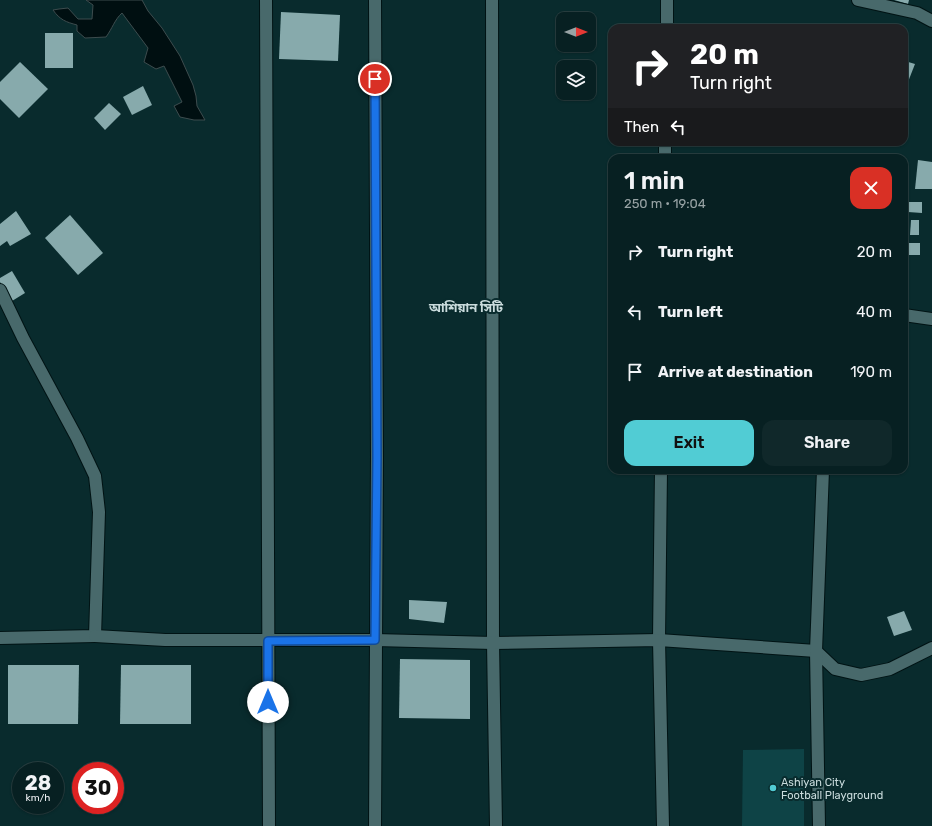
<!DOCTYPE html>
<html lang="en">
<head>
<meta charset="utf-8">
<style>
	:root { --surface:#072022; --page:#10282a; --text:#f1f3f6; --muted:#98a3a5; --line:#283e40; --accent:#51ccd4 }
	body { margin:0; font-family:Rubik,"Noto Sans Bengali",sans-serif; background:var(--page); color:var(--text); height:100vh; display:flex; flex-direction:column; font-size:15px; white-space:nowrap }
	* { box-sizing:border-box; margin:0 }
	p { font-size:13px; color:var(--muted) }
	.icon { flex:none; width:22px; height:22px; fill:none; stroke:currentColor; stroke-width:2; stroke-linecap:round; stroke-linejoin:round }
	.map { position:relative; flex:1; overflow:hidden }
	.details { position:absolute; left:608px; top:154px; width:300px; height:320px; display:flex; flex-direction:column; background:var(--surface); border-radius:12px; box-shadow:0 1px 3px #0004,0 0 0 1px var(--line) }
	.details>* { flex:none }
	.banner { position:absolute; left:608px; top:24px; width:300px; height:122px; border-radius:12px; box-shadow:0 1px 3px #0004,0 0 0 1px var(--line); background:#202124; color:#fff; overflow:hidden }
	.needle { width:26px; rotate:90deg }
	.buttons { position:absolute; left:556px; top:12px; display:grid; gap:8px }
	.buttons a { display:grid; place-items:center; width:40px; height:40px; border-radius:8px; background:var(--surface); box-shadow:0 1px 3px #0004,0 0 0 1px var(--line); font-size:20px }
	.speed { position:absolute; left:12px; top:762px; display:flex; gap:8px; font-size:20px; font-weight:700; text-align:center }
	.speed>* { display:grid; place-content:center; width:52px; height:52px; border-radius:50%; background:var(--surface); box-shadow:0 1px 3px #0004,0 0 0 1px var(--line); line-height:1 }
	.speed small { font-size:10px; font-weight:400 }
	.speed .limit { border:6px solid #d22; background:#fff; color:#111 }
	.pin { position:absolute; display:grid; place-items:center; width:34px; height:34px; color:#fff; margin:-17px; border:2px solid #fff; border-radius:50%; box-shadow:0 1px 4px #0007 }
	.me { position:absolute; width:44px; margin:-22px; rotate:0deg; stroke-linejoin:round; filter:drop-shadow(0 0 3px #0008) }
	.turn { display:flex; align-items:center; gap:14px; height:84px; padding:0 16px; font-size:18px }
	.turn .icon { width:52px; height:52px; stroke-width:2.5 }
	.turn b { display:block; font-size:28px; line-height:34px }
	.then { display:flex; align-items:center; height:38px; padding:0 16px; background:#0003; gap:8px; font-size:15px }
	.round { display:grid; place-items:center; flex:none; width:42px; height:42px; border-radius:12px; background:var(--page) }
	.head { display:flex; align-items:center; justify-content:space-between; height:68px; padding:0 16px }
	h1 { font-size:24px; font-weight:600; line-height:30px }
	.action { display:flex; gap:8px; margin-top:auto; padding:8px 16px }
	.action a { flex:1; height:46px; border-radius:12px; background:var(--accent); color:#111; font-size:16px; font-weight:600; line-height:46px; text-align:center }
	.action a+a { background:var(--page); color:var(--text) }
	ul { padding:0; list-style:none }
	li { display:flex; align-items:center; gap:12px; height:60px; padding:0 16px }
	li div { flex:1 }
	li b { display:block; font-size:15px }
	li em { font-style:normal }
	.map>svg:first-child { display:block }
	.green { fill:#0e4346 }
	.water { fill:#000f11; stroke:#3d4c4e }
	.building { fill:#87aaac }
	.lines { fill:none; stroke-linecap:round; stroke-linejoin:round }
	.street-casing { stroke:#001314; stroke-width:14 }
	.street { stroke:#48696b; stroke-width:12 }
	.route-casing { stroke:#114b97; stroke-width:10 }
	.route { stroke:#1a73e8; stroke-width:7 }
	.poi-dot { fill:#51ccd4; stroke:#092b2d; stroke-width:1.5 }
	.labels { text-anchor:middle; stroke-width:4; stroke-linejoin:round; paint-order:stroke }
	.poi-label { font-size:11px; fill:#cadcdd; stroke:#092b2d; text-anchor:start }
	.quarter-label { font-size:13px; font-weight:bold; fill:#cadcdd; stroke:#092b2d }
</style>
</head>
<body>
<div class="map">
<svg width="932" height="826" viewBox="0 0 932 826">
	<rect width="100%" height="100%" fill="#092b2d"/>
	<!-- green -->
	<polygon class="green" points="804,749 804,826 742,826 743,750"/>
	<!-- water -->
	<path class="water" d="M86,0H142L148,11L162,28L180,56L193,85L196,96L197,106L205,120H194L180,117L174,106L182,102L164,66L156,69L144,62L148,48L122,13C115,19 112,29 106,37L85,38L77,31V25C66,22 60,20 53,10L59,9L68,8L78,19H92L93,5Z"/>
	<!-- building -->
	<g class="building">
		<polygon points="894,0 909,0 908,4"/>
		<polygon points="281,12 340,15 338,61 279,59"/>
		<rect x="45" y="33" width="28" height="35"/>
		<polygon points="905,61 915,64 904,92 904,63"/>
		<polygon points="20,62 48,89 19,118 0,99 0,82"/>
		<polygon points="143,86 152,105 132,115 123,97"/>
		<polygon points="109,103 121,114 105,130 94,118"/>
		<polygon points="918,160 932,162 932,189 915,189"/>
		<polygon points="909,202 922,202 922,213 908,212"/>
		<polygon points="16,211 31,234 10,246 7,241 0,246 0,224"/>
		<polygon points="70,215 103,253 78,275 45,238"/>
		<polygon points="911,220 919,220 919,235 910,235"/>
		<rect x="904" y="243" width="16" height="12"/>
		<polygon points="12,271 25,293 12,301 0,282 0,278"/>
		<polygon points="409,600 447,602 444,623 409,619"/>
		<polygon points="904,611 912,630 894,636 887,617"/>
		<polygon points="400,659 470,660 470,719 399,718"/>
		<polygon points="8,665 79,665 78,724 8,724"/>
		<polygon points="121,665 191,665 191,724 120,724"/>
	</g>
	<g class="lines">
		<defs>
			<g id="street">
				<polyline points="266,0 269,826"/>
				<polyline points="492,0 493,643 496,826"/>
				<polyline points="858,0 917,13 932,21"/>
				<polyline points="667,28 667,0"/>
				<polyline points="665,158 665,142"/>
				<polyline points="0,290 23,338 77,438 95,476 99,512 95,636 0,638"/>
				<polyline points="904,315 932,319"/>
				<polyline points="661,470 659,640 663,826"/>
				<polyline points="95,636 165,640 375,640 493,643 659,640 816,651 835,669 861,675 890,669 932,648"/>
				<polyline points="375,826 377,457 375,0"/>
				<polyline points="819,826 816,651 823,470"/>
			</g>
		</defs>
		<!-- street casing -->
		<use href="#street" class="street-casing"/>
		<!-- street -->
		<use href="#street" class="street"/>
	</g>
	<g class="lines">
		<defs>
			<polyline id="route" points="268,702 268,641 375,640 377,457 375,79"/>
		</defs>
		<!-- route casing -->
		<use href="#route" class="route-casing"/>
		<!-- route -->
		<use href="#route" class="route"/>
	</g>
	<!-- markers -->
	<circle class="poi-dot" cx="773" cy="788" r="4"/>
	<g class="labels">
		<!-- poi labels -->
		<g class="poi-label">
			<text x="781" y="786">Ashiyan City<tspan x="781" dy="13">Football Playground</tspan></text>
		</g>
		<!-- quarter labels -->
		<g class="quarter-label">
			<text x="466" y="312">আশিয়ান সিটি</text>
		</g>
	</g>
</svg>
<div class="buttons">
<a><svg class="needle" viewBox="-14 -14 28 28"><path d="M0-13l5 13h-10z" fill="#e53935"/><path d="M0 13l5-13h-10z" fill="#98a3a5"/></svg></a>
<a><svg class="icon" aria-label="layers" viewBox="0 0 24 24"><path d="M12 4l9 5-9 5-9-5zM3 14l9 5 9-5"/></svg></a>
</div>
<div class="speed"><div>28<small>km/h</small></div><div class="limit">30</div></div>
<div class="pin" style="left:375px;top:79px;background:#d93025"><svg class="icon" aria-label="arrive" viewBox="0 0 24 24"><path d="M6 21V4h12l-3 4 3 4H6"/></svg></div>
<svg class="me" style="left:268px;top:702px" viewBox="-20 -20 40 40"><circle r="19" fill="#fff"/><path d="M0-13L10 11 0 6-10 11z" fill="#1a73e8"/></svg>
<div class="banner">
<div class="turn"><svg class="icon" aria-label="right" viewBox="0 0 24 24"><path d="M7 20v-9h11M14 6l5 5-5 5"/></svg><div><b>20 m</b>Turn right</div></div>
<div class="then">Then<svg class="icon" aria-label="left" viewBox="0 0 24 24"><path d="M17 20v-9H6M10 6l-5 5 5 5"/></svg></div>
</div>
<section class="details">
<div class="head"><div><h1>1 min</h1><p>250 m · 19:04</p></div><a class="round" style="background:#d93025;color:#fff"><svg class="icon" aria-label="close" viewBox="0 0 24 24"><path d="M6 6l12 12M18 6L6 18"/></svg></a></div>
<ul>
<li><svg class="icon" aria-label="right" viewBox="0 0 24 24"><path d="M7 20v-9h11M14 6l5 5-5 5"/></svg><div><b>Turn right</b></div><em>20 m</em></li>
<li><svg class="icon" aria-label="left" viewBox="0 0 24 24"><path d="M17 20v-9H6M10 6l-5 5 5 5"/></svg><div><b>Turn left</b></div><em>40 m</em></li>
<li><svg class="icon" aria-label="arrive" viewBox="0 0 24 24"><path d="M6 21V4h12l-3 4 3 4H6"/></svg><div><b>Arrive at destination</b></div><em>190 m</em></li>
</ul>
<div class="action"><a>Exit</a><a>Share</a></div>
</section>
</div>
</body>
</html>
